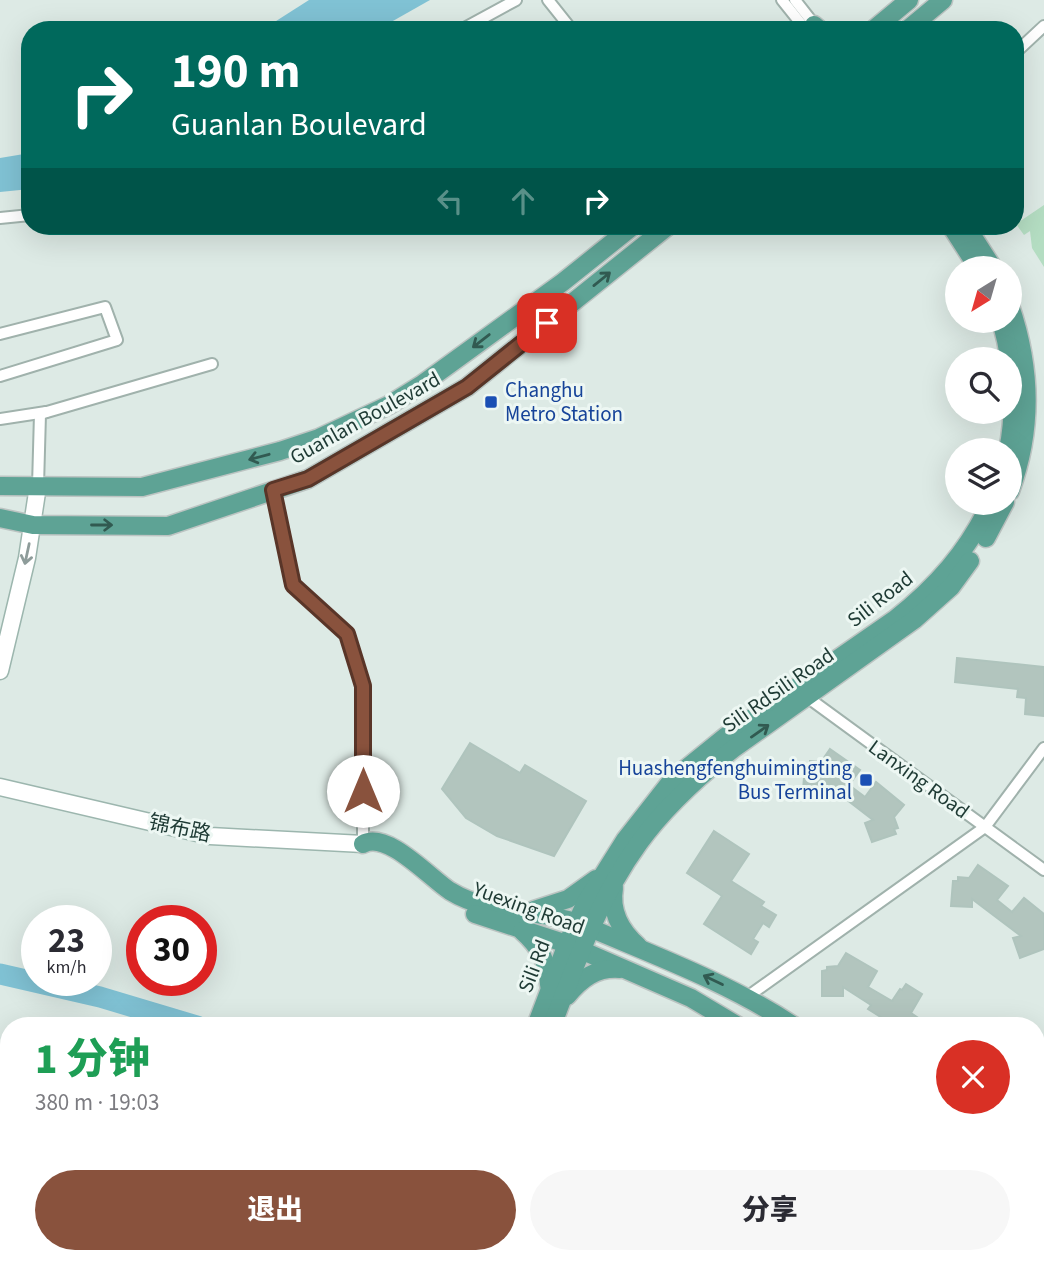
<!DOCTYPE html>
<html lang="zh">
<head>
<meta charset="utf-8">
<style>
	:root { --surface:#fff; --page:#f7f7f7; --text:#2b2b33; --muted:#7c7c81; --accent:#89523d }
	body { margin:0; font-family:"Source Sans 3","Noto Sans SC",sans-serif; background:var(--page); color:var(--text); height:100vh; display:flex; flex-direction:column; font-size:26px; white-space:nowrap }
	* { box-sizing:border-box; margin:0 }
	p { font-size:23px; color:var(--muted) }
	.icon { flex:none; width:38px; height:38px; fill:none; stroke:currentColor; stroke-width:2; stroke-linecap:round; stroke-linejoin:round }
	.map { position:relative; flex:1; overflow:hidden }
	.drawer { position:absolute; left:0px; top:1017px; width:1045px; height:247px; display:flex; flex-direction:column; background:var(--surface); border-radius:28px 28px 0 0; box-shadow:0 7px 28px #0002 }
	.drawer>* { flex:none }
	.guide { position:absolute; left:21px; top:21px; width:1003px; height:214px; border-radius:28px; box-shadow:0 7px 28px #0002; background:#00695c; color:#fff; overflow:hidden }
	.needle { width:46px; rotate:217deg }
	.fabs { position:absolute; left:945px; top:256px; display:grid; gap:14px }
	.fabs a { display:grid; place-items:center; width:77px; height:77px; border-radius:50%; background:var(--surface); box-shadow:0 7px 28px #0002; font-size:35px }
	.speed { position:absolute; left:21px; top:905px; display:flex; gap:14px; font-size:35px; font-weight:700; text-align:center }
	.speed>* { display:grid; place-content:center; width:91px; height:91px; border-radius:50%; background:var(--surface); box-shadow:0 7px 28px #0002; line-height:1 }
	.speed small { font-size:18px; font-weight:400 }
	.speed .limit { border:10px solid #d22; background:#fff; color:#111 }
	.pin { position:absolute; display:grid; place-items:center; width:60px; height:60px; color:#fff; margin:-30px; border-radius:14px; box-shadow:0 4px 10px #0006 }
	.me { position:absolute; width:77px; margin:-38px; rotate:0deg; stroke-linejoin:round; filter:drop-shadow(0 0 5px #0008) }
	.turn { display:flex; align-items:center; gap:24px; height:147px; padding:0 35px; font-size:32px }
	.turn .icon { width:91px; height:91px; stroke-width:2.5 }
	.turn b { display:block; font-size:49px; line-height:60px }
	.lanes { display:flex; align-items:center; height:66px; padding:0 35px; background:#0003; justify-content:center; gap:35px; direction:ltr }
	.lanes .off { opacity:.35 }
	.round { display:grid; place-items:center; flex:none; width:74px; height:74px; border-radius:37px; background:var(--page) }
	.summary { display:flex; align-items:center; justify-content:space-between; height:119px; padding:0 35px }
	h1 { font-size:42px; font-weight:800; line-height:52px; color:#1e9e55 }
	.cta { display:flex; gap:14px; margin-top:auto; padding:14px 35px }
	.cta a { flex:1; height:80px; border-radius:42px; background:var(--accent); color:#fff; font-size:28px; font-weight:800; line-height:80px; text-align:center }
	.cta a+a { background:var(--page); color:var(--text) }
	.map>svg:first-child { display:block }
	.green { fill:#b4ddc2 }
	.water { fill:#80c2d4 }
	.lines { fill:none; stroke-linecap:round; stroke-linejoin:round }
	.stream { stroke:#80c2d4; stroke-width:3.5 }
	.river { stroke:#80c2d4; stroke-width:21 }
	.building { fill:#b2c5be; stroke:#afc4bd; stroke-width:2 }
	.minor-casing { stroke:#a0b2ac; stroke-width:14 }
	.secondary-casing { stroke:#9cb6ae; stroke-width:19 }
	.primary-casing { stroke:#bcc4c2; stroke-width:21 }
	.minor { stroke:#fff; stroke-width:10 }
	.secondary { stroke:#fff; stroke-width:16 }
	.primary { stroke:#5ea395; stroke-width:18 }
	.oneway { stroke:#315a51 }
	.oneway2 { stroke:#8e9c9a }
	.route-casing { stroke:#593528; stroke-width:18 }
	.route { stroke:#89523d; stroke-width:12 }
	.transit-dot { fill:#1a4fb4; stroke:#edf7f3; stroke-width:2.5 }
	.labels { text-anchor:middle; stroke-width:6; stroke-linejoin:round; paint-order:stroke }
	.transit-label { font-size:21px; fill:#164399; stroke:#edf7f3; text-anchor:start }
	.street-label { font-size:21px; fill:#1e3a34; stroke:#edf7f3 }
</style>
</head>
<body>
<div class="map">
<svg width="1044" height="1263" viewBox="0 0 1044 1263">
	<rect width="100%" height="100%" fill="#ddeae5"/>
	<!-- green -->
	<polygon class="green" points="1044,205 1044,267 1032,248 1030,231 1024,235 1016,224"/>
	<!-- water -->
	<g class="water">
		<polygon points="309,0 430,0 377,30 262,30"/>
		<polygon points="30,153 30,189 0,192 0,158"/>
	</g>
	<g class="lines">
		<!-- stream -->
		<polyline class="stream" points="491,1263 494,1255"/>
		<!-- river -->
		<g class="river">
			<polyline points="0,974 100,997 197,1026"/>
			<polyline points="548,1255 552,1263"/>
		</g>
	</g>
	<!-- building -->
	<g class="building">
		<polygon points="957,658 1044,667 1044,716 1025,714 1026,698 1017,697 1018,689 955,682"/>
		<polygon points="470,743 520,773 525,765 586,801 554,856 497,836 466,818 442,789"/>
		<polygon points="830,749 860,770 849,785 865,797 876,782 904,805 894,817 898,828 894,829 896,834 872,842 865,823 873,820 825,783 824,792 803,790 805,765 810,765 810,761 821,762"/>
		<polygon points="714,831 749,854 731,881 764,902 761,906 776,915 769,927 763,923 753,939 758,942 751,954 704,924 722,896 687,873"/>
		<polygon points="978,865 1008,886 997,900 1012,912 1024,898 1044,914 1044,949 1020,958 1013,938 1021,936 972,899 972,907 951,906 953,881 958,881 958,877 969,878"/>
		<polygon points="846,953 877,971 868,987 892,1001 900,989 902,990 906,984 922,994 911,1013 930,1026 895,1026 868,1009 871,1005 843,987 843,996 822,996 822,971 827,970 827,967 838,966"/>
	</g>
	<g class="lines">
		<defs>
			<g id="minor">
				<polyline points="548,0 572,30"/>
				<polyline points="782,0 806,30"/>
				<polyline points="795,0 817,28"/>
				<polyline points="461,30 516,0"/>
				<polyline points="1015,53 1044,26"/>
				<polyline points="0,218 30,215"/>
				<polyline points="0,334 105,307 117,340 0,376"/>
				<polyline points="0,419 46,412"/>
				<polyline points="38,486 40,414 212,364"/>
				<polyline points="273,490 293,585 347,633 363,686 363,844"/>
				<polyline points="803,694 1044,870"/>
				<polyline points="747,997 985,827 1044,748"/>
			</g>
			<g id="secondary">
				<polyline points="0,671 27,558 38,486"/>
				<polyline points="0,787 210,836 363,844"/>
				<polyline points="979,1255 981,1263"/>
				<polyline points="991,1255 993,1263"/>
			</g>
			<g id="primary">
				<polyline points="814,25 820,30"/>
				<polyline points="873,30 909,0"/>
				<polyline points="907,30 943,0"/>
				<polyline points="951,226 978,268"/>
				<polyline points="966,226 993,268"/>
				<path d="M1010,306C1031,367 1033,430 1010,491"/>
				<path d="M1001,320C1013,363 1017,406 1008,450"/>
				<polyline points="0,486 142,487 280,451 319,438 389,405 421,385 563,282 633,226"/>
				<polyline points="0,518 33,525 168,526 308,479 467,387 668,226"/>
				<polyline points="986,538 1005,502"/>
				<path d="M363,844C387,830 430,878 450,891C489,915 534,909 576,922C650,954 726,981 794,1026"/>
				<path d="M614,888C610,912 621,931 638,946"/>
				<polyline points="534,910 568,899 596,879"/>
				<polyline points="475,914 567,944 691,998 738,1026"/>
				<path d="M522,931C538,945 549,963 549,985"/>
				<path d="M567,996C581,979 596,967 620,969"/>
				<path d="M536,1026L567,944L586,902L625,840L672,780L725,737L894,620C936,587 968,551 991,502"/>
				<path d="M552,1026C576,963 599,898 639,843C665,807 698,777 733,749L914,620L951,587L970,561"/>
				<polyline points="1036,1165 1044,1167"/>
				<polyline points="1036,1185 1044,1187"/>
				<polyline points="440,1263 443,1255"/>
				<polyline points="454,1263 458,1255"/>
			</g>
		</defs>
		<!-- minor casing -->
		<use href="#minor" class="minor-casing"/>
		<!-- secondary casing -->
		<use href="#secondary" class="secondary-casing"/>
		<!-- primary casing -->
		<use href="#primary" class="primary-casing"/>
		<!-- minor -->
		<use href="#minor" class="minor"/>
		<!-- secondary -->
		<use href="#secondary" class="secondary"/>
		<!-- primary -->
		<use href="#primary" class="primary"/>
	</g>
	<!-- one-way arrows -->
	<defs><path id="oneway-shaft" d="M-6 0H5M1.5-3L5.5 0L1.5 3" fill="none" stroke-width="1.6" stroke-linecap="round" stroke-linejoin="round" transform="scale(1.75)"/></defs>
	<g class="oneway">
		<use href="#oneway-shaft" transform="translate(602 279) rotate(-39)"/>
		<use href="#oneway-shaft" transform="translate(481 341) rotate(142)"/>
		<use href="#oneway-shaft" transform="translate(259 457) rotate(165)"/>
		<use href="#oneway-shaft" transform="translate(102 525)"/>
		<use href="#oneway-shaft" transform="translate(760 731) rotate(-35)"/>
		<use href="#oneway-shaft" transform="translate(713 980) rotate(-154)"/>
	</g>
	<use class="oneway2" href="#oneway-shaft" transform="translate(27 554) rotate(102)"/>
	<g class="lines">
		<defs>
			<polyline id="route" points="363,791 363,686 347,634 293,585 273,490 308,479 467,387 547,323"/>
		</defs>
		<!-- route casing -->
		<use href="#route" class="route-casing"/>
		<!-- route -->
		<use href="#route" class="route"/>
	</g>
	<!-- markers -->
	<g class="transit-dot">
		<rect x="484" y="395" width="14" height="14" rx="3.5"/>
		<rect x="859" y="773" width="14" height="14" rx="3.5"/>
	</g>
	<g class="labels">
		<!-- transit labels -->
		<g class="transit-label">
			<text x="505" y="397">Changhu<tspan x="505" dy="24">Metro Station</tspan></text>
			<text x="852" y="775" text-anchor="end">Huashengfenghuimingting<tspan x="852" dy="24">Bus Terminal</tspan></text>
		</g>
		<!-- street labels -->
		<g class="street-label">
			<text transform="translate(365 418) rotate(-29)" y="7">Guanlan Boulevard</text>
			<text transform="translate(880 599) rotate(-38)" y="7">Sili Road</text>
			<text transform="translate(778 690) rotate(-35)" y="7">Sili RdSili Road</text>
			<text transform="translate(919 779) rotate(36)" y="7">Lanxing Road</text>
			<text transform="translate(180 828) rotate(12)" y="7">锦布路</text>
			<text transform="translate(529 908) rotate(20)" y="7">Yuexing Road</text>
			<text transform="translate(534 966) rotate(-69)" y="7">Sili Rd</text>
		</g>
	</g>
</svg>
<div class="fabs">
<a><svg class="needle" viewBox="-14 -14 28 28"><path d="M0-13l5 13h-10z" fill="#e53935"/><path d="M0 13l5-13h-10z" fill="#7c7c81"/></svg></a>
<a><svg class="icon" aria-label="search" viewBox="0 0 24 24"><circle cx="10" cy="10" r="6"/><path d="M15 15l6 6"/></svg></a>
<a><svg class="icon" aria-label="layers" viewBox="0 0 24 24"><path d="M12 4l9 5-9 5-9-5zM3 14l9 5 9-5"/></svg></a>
</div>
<div class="speed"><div>23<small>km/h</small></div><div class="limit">30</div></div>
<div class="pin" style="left:547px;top:323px;background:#d93025"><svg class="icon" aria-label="arrive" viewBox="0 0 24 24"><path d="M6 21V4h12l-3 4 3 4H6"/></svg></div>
<svg class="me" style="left:363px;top:791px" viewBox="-20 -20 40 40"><circle r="19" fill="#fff"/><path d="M0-13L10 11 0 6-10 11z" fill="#89523d"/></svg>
<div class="guide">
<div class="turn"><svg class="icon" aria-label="right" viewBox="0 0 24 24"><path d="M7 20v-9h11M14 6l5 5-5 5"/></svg><div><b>190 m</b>Guanlan Boulevard</div></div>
<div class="lanes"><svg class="icon off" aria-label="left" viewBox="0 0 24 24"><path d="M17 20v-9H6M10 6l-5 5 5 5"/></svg><svg class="icon off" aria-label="ahead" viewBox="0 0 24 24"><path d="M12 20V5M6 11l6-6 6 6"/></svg><svg class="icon" aria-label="right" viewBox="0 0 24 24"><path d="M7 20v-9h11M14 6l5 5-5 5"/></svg></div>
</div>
<section class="drawer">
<div class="summary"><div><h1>1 分钟</h1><p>380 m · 19:03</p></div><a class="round" style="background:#d93025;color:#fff"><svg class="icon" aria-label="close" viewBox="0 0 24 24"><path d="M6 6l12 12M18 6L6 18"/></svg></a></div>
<div class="cta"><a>退出</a><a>分享</a></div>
</section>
</div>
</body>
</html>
